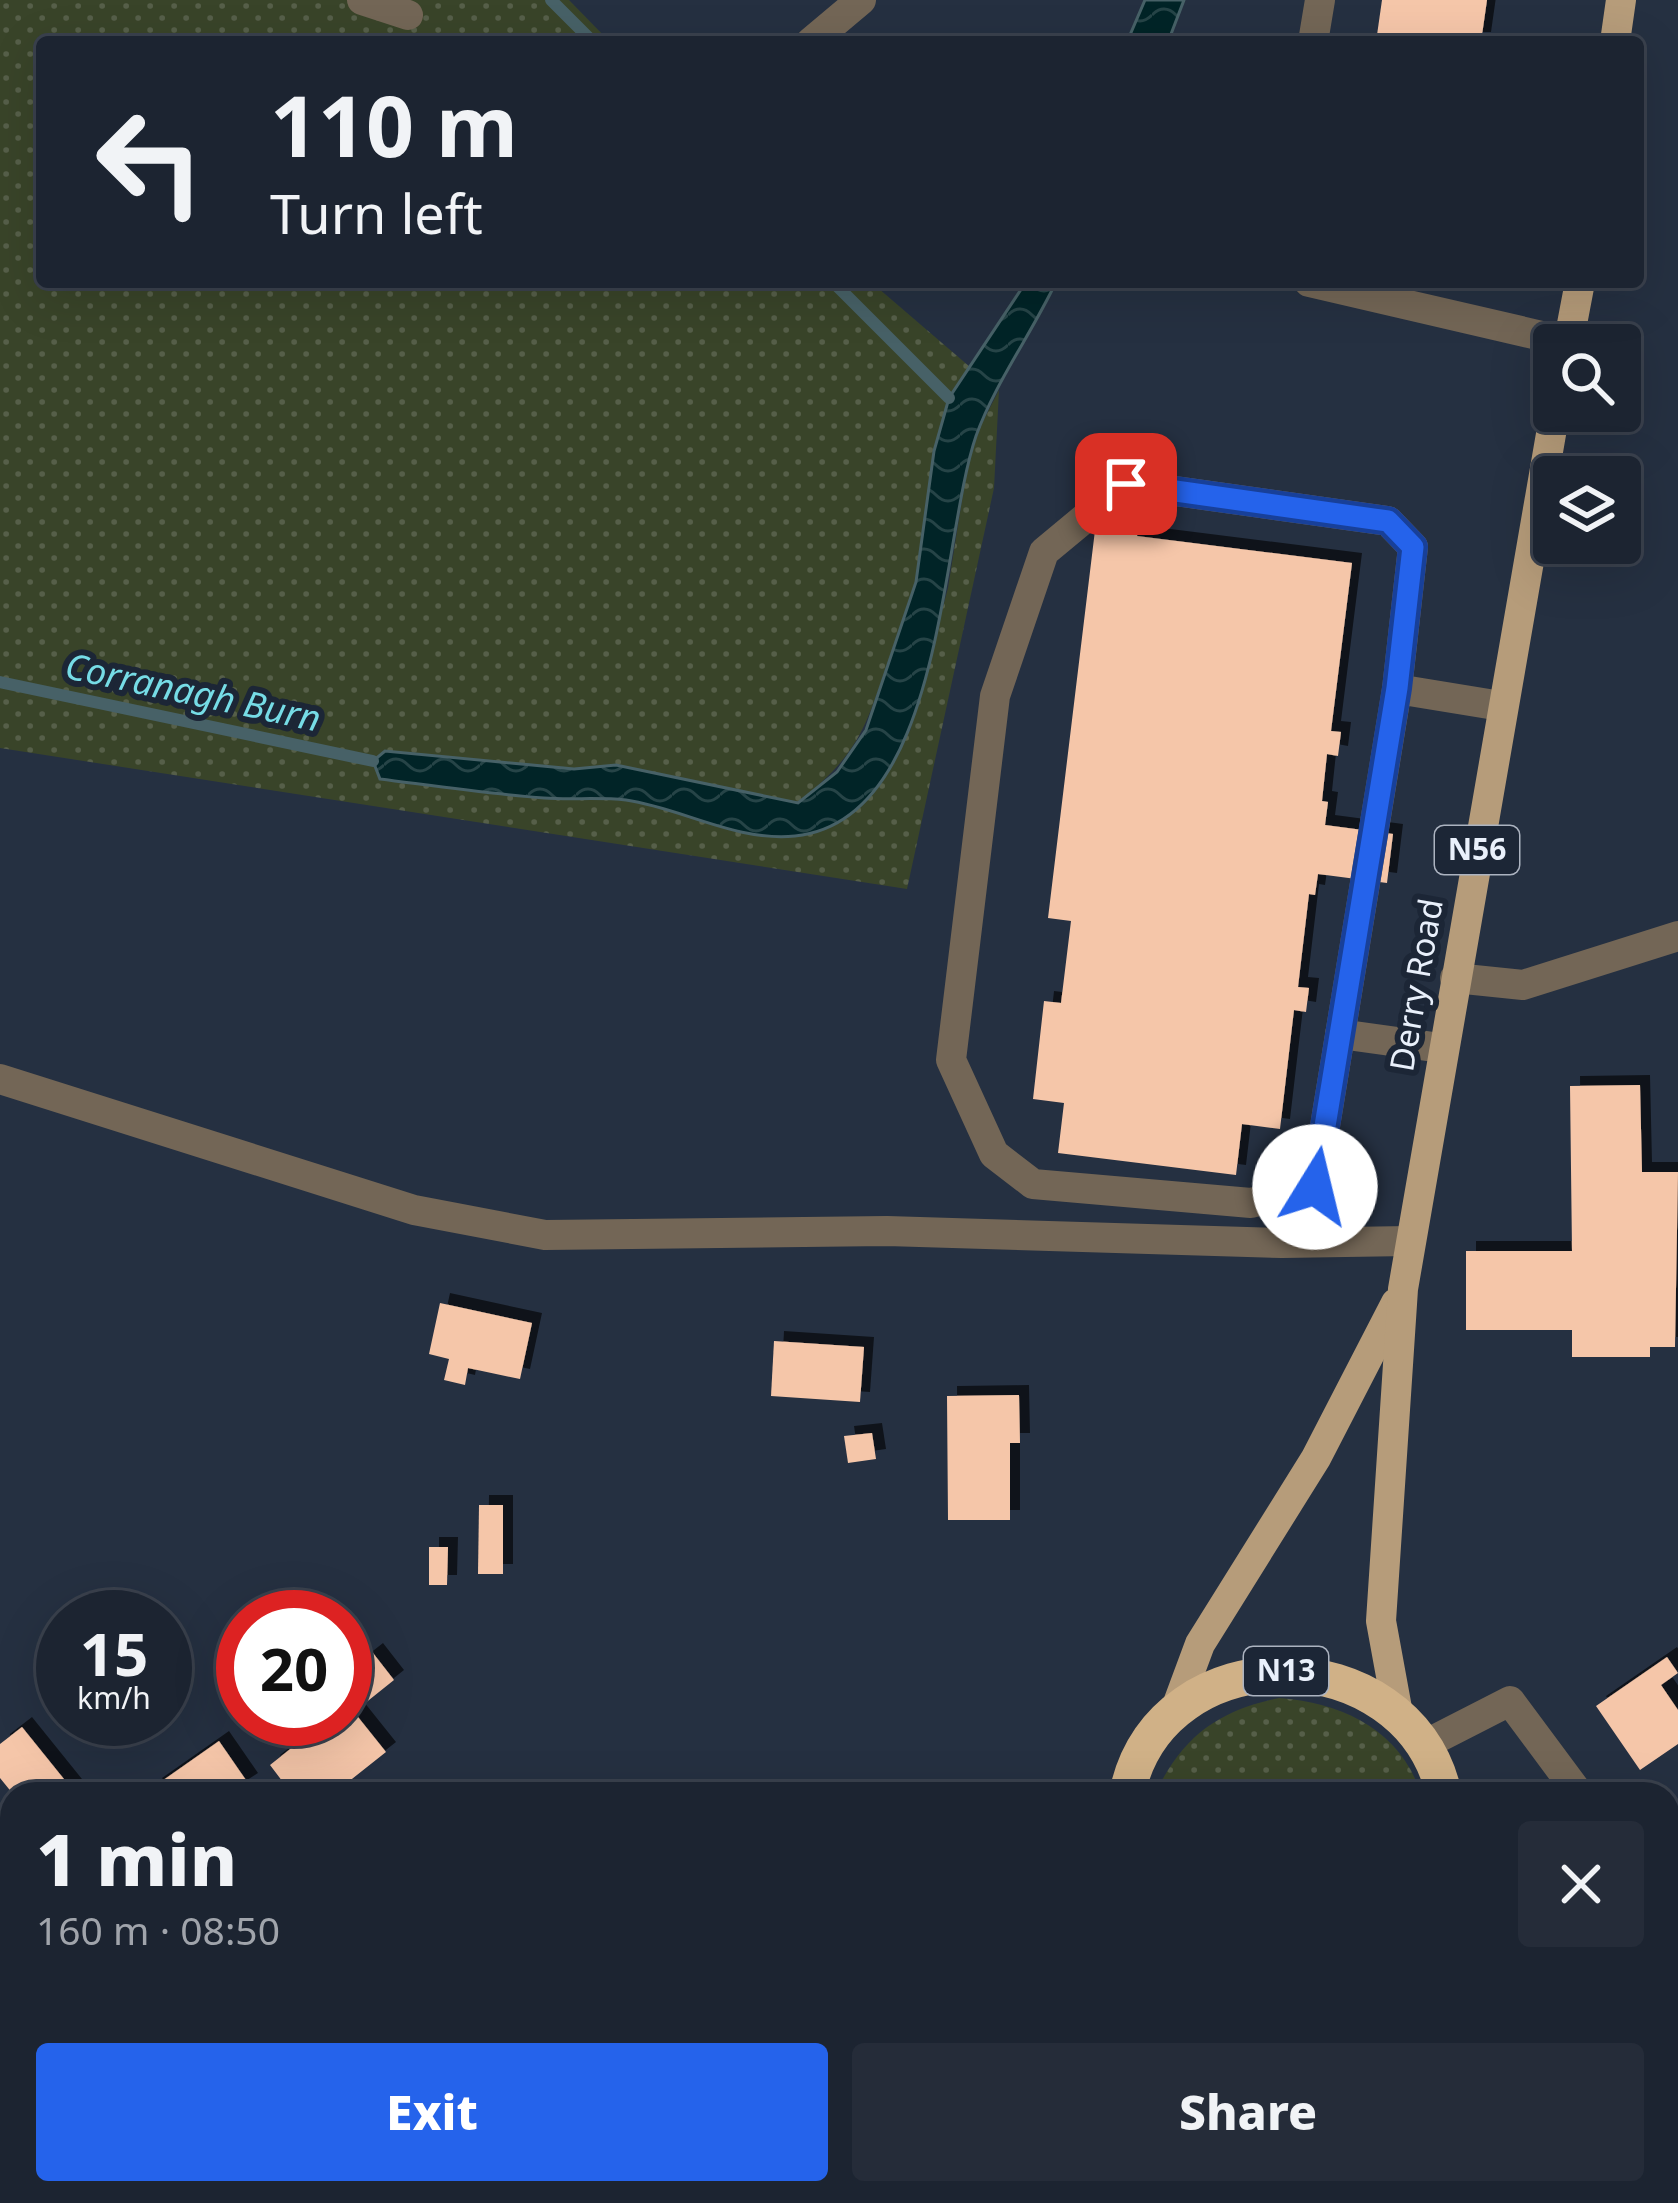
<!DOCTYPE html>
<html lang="en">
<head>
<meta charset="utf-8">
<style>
	:root { --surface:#1c2431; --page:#252c39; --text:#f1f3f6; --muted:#a0a4ab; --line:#3a414d; --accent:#2563eb }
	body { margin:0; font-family:"Noto Sans",sans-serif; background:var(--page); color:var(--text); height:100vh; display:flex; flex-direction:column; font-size:45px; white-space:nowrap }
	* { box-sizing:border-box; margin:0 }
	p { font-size:39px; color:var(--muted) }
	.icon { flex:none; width:66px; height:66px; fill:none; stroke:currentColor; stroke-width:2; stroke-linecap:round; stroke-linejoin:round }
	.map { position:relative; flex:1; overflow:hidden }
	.side { position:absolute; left:0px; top:1782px; width:1680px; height:423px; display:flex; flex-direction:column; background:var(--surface); border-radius:36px 36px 0 0; box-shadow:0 12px 48px #0002,0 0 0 3px var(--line) }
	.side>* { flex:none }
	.guide { position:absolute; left:36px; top:36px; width:1608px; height:252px; border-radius:12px; box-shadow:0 12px 48px #0002,0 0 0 3px var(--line); background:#1c2431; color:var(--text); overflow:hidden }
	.fabs { position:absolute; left:1533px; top:324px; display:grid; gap:24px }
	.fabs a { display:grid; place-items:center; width:108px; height:108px; border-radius:12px; background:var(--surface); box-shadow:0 12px 48px #0002,0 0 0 3px var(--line); font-size:60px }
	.speed { position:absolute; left:36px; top:1590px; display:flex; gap:24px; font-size:60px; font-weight:700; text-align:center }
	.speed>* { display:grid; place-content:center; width:156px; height:156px; border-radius:50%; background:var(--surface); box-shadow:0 12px 48px #0002,0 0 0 3px var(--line); line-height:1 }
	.speed small { font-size:30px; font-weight:400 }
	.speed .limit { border:18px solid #d22; background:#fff; color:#111 }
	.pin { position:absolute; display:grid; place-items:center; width:102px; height:102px; color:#fff; margin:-51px; border-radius:24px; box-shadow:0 6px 18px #0006 }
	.me { position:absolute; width:132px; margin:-66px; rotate:9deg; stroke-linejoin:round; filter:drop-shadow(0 0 9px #0008) }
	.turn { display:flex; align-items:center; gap:42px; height:252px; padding:0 36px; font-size:54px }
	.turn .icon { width:156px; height:156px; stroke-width:2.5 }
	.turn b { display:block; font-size:84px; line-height:102px }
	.round { display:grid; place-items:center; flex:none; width:126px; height:126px; border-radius:12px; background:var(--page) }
	.summary { display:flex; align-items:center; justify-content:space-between; height:204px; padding:0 36px }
	h1 { font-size:72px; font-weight:800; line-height:90px }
	.button { display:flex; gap:24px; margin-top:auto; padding:24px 36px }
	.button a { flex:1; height:138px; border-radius:12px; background:var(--accent); color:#fff; font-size:48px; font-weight:800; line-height:138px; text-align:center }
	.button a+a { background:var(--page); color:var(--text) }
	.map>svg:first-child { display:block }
	.grass { fill:url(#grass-dots) }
	.water { fill:url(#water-waves); stroke:#476167; stroke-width:3 }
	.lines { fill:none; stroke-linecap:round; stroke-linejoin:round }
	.stream { stroke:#476167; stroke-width:12 }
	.building { fill:#f5c6a9; filter:url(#shadow) }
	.minor { stroke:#736656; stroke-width:30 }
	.major { stroke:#b69c7a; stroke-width:30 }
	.highway { stroke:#d0b187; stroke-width:36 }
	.route-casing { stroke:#184099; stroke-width:30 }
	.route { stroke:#2563eb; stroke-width:21 }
	.labels { text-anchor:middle; stroke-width:12; stroke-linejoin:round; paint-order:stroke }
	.shield { fill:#1c2636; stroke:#acb3c0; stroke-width:3 }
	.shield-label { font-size:30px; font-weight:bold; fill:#e9f0fb }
	.street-label { font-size:33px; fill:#e9f0fb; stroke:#1c2636 }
	.water-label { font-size:36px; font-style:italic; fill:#76dce6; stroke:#1c2636 }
</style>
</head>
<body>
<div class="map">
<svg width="1678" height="2203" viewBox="0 0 1678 2203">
	<defs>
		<pattern id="grass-dots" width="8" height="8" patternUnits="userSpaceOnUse" patternTransform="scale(3)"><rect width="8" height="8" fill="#394429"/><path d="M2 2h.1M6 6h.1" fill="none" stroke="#565f49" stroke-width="1.8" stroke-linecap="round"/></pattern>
		<pattern id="water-waves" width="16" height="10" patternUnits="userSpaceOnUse" patternTransform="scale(3)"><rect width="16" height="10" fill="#012427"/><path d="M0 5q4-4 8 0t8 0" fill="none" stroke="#264447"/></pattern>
		<filter id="shadow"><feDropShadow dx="10" dy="-10" stdDeviation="0" flood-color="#0009"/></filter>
	</defs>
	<rect width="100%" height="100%" fill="#253041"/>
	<!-- grass -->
	<g class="grass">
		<path d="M0,0H569L610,42H42V282H871L970,367C926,432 930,505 916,579C911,603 900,627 892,650C866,725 862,752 797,803L616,765L574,769L385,751L374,761L381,779L510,795L625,800L797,836L910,731L948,588L966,475L977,433L999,390L994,488L907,889L0,748Z"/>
		<path d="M1279,1698C1342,1703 1400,1729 1421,1794H1155C1182,1737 1217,1711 1279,1698Z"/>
		<polygon points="1678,2014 1678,2203 1562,2203 1566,2193 1668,2193 1668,2016"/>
	</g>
	<!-- water -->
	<g class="water">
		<polygon points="1145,0 1184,0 1168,42 1127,42"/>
		<path d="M1026,282H1056C1032,333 995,383 976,436C940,541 944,821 795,836C736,842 682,808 626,800C599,797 571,800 544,798C489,794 435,786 380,779L373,761L385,751L574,769L616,765L798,803L837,772L866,730L916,582L934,451L949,398Z"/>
	</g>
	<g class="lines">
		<!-- stream -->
		<g class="stream">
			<polyline points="551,0 593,42"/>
			<polyline points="833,282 949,398"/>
			<polyline points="0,682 373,761"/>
		</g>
	</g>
	<!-- building -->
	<g class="building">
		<polygon points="1382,0 1487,0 1481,42 1376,42"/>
		<polygon points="1096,522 1139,527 1137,536 1352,563 1331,731 1341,732 1338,756 1327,754 1322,801 1328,802 1325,825 1393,834 1387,883 1318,874 1315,895 1309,894 1298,987 1309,988 1306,1012 1294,1010 1280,1129 1242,1124 1236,1175 1058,1153 1064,1103 1033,1099 1044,1001 1061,1003 1071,921 1048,918"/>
		<polygon points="1640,1085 1642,1172 1678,1172 1675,1347 1650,1347 1650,1357 1572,1357 1572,1330 1466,1330 1466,1251 1572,1251 1570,1086"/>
		<polygon points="440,1303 532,1323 520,1379 468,1368 465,1385 444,1380 449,1359 429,1354"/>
		<polygon points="774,1341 864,1347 860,1402 771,1396"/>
		<polygon points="1019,1395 1020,1443 1010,1443 1010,1520 948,1520 947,1396"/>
		<polygon points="872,1433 876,1459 848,1463 844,1436"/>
		<polygon points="479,1505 503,1505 503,1574 478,1574"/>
		<polygon points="429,1547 448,1547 447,1585 429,1585"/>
		<polygon points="373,1653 394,1680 354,1712 386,1752 333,1794 292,1794 270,1765 299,1742 284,1723 309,1719 316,1729 329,1719 345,1719 345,1706 352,1700 345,1691 345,1675"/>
		<polygon points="1667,1657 1678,1673 1661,1685 1678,1710 1678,1744 1640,1770 1596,1706"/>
		<polygon points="22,1727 76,1794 13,1794 0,1778 0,1744"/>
		<polygon points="219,1741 248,1783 231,1794 157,1794 152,1788"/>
	</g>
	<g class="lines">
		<!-- minor -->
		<g class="minor">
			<polyline points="362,0 408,15"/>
			<polyline points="811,42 861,0"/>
			<polyline points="1313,42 1320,0"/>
			<polyline points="1309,282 1568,342"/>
			<polygon points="1126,484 1388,521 1413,547 1397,689 1315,1187 1251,1203 1033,1184 994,1154 951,1060 995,696 1044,552"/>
			<polyline points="1397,689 1501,706"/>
			<polyline points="1455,978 1523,985 1678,936"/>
			<polyline points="1340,1034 1441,1048"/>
			<polyline points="0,1079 414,1210 545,1235 887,1231 1282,1243 1409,1241"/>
			<polyline points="1424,1745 1510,1701 1579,1794"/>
			<polyline points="0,1921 12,1912"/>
			<polyline points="0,1974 12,1991"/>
			<polyline points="177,2193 185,2203"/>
			<polyline points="1537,2203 1540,2193"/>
		</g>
		<!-- major -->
		<g class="major">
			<polyline points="1615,42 1621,0"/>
			<polyline points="1568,345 1580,282"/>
			<polyline points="1174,1714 1200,1644 1316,1458 1396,1303"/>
			<polyline points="1398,1714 1381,1621 1403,1289 1555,411"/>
		</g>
		<!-- highway -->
		<g class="highway">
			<path d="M1127,1794C1160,1632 1408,1636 1444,1794"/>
			<polyline points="0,2145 12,2142"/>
			<polyline points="1284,2193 1285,2203"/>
			<polyline points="1361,2193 1362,2203"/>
		</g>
	</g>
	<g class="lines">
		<defs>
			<polyline id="route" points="1126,484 1388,521 1413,547 1397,688 1315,1187"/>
		</defs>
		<!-- route casing -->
		<use href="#route" class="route-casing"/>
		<!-- route -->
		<use href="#route" class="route"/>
	</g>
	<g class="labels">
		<!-- shield labels -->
		<g class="shield">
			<rect x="1435" y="826" width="84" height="48" rx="9"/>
			<rect x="1244" y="1647" width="84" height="48" rx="9"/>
		</g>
		<g class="shield-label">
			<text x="1477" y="860">N56</text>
			<text x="1286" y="1681">N13</text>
		</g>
		<!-- street labels -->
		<g class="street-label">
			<text transform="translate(1416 985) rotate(-80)" y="12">Derry Road</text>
		</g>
		<!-- water labels -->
		<g class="water-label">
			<text transform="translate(193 692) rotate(12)" y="13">Corranagh Burn</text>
		</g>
	</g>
</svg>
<div class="fabs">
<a><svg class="icon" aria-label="search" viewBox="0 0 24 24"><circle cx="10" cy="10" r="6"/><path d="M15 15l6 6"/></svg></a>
<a><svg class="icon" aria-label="layers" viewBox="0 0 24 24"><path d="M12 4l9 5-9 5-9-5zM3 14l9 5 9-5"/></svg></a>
</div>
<div class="speed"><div>15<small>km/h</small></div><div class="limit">20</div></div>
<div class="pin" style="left:1126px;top:484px;background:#d93025"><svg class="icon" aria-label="arrive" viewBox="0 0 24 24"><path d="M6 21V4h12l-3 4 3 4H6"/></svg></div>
<svg class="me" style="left:1315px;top:1187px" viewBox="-20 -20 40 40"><circle r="19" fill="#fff"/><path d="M0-13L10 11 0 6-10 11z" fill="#2563eb"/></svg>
<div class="guide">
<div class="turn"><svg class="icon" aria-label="left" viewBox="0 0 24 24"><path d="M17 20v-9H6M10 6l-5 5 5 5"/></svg><div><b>110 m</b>Turn left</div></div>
</div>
<section class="side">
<div class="summary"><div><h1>1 min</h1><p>160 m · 08:50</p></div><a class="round"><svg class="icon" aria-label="close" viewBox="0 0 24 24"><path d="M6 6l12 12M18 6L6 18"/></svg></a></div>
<div class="button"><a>Exit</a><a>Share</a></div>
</section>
</div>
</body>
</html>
